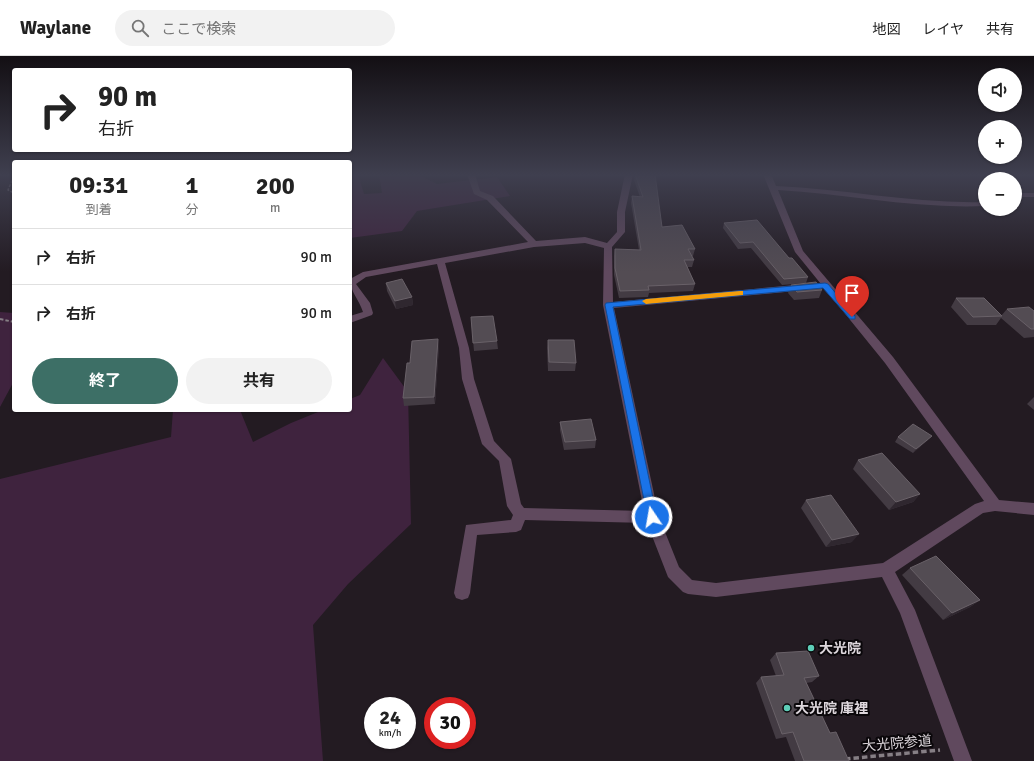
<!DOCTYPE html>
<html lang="ja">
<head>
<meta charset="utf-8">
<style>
	:root { --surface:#fff; --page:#f2f2f2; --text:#222; --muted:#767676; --line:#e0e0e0; --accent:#3d6f66 }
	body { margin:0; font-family:Signika,"Noto Sans JP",sans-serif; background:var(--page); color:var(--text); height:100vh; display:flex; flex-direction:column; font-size:15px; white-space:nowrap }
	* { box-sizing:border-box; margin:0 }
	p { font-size:13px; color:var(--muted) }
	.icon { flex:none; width:22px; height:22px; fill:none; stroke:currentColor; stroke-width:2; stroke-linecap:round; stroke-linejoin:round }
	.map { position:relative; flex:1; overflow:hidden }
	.sheet { position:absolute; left:12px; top:104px; width:340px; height:252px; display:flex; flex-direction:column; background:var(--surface); border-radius:4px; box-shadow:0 1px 3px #0004 }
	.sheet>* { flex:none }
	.banner { position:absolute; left:12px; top:12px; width:340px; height:84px; border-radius:4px; box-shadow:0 1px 3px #0004; background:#fff; color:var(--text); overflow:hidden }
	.fabs { position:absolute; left:978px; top:12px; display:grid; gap:8px }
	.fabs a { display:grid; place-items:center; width:44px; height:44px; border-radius:50%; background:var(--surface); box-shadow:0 1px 3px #0004; font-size:20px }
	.speed { position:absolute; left:364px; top:641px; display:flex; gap:8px; font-size:20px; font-weight:700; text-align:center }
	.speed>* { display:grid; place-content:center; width:52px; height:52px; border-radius:50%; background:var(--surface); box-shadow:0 1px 3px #0004; line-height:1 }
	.speed small { font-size:10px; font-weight:400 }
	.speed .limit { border:6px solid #d22; background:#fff; color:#111 }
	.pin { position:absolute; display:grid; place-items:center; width:34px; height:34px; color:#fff; margin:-41px -17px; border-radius:50% 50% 50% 0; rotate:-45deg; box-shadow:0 0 4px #0007 }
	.pin .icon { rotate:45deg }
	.me { position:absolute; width:44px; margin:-22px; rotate:348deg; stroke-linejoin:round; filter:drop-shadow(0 0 3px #0008) }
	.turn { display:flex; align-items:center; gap:14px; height:84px; padding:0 20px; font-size:18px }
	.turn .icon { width:52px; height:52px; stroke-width:2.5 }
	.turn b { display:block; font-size:28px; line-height:34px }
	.eta { display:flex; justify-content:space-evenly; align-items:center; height:68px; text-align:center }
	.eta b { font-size:24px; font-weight:700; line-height:28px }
	.button { display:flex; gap:8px; margin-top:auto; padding:8px 20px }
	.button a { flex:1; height:46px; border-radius:24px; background:var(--accent); color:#fff; font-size:16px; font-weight:700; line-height:46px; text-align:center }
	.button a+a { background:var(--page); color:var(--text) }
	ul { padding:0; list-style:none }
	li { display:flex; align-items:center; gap:12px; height:56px; padding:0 20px; border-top:1px solid var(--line) }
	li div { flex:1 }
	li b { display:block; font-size:15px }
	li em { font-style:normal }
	header { display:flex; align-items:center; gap:24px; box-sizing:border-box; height:56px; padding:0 20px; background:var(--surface); border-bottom:1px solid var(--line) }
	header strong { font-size:19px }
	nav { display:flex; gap:22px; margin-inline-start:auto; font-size:14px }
	.search { width:280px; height:36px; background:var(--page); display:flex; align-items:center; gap:10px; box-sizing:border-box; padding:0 14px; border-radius:22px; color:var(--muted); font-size:15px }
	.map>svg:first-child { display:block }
	.green { fill:#3f233e }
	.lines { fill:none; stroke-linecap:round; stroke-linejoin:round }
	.path-far2 { stroke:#867f85; stroke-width:1.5; stroke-dasharray:3 1.5; stroke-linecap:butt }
	.path-far1 { stroke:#867f85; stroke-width:2; stroke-dasharray:3.5 2; stroke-linecap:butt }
	.path { stroke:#867f85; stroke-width:3.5; stroke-dasharray:5.5 3; stroke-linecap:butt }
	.minor { fill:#60495e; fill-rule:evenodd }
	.wall { fill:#433b43 }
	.shaded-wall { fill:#2f272f }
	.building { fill:#534c53; stroke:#696168 }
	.route { fill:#1a73e8; stroke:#114b97 }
	.slow { fill:#f59e0b }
	.poi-dot { fill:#5eceb8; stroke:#0a070a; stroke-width:1.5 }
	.labels { text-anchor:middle; stroke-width:4; stroke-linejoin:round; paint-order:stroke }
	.near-poi-label { font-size:14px; font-weight:bold; fill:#ddd7dc; stroke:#0a070a; text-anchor:start }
	.near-street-label { font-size:14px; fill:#ddd7dc; stroke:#0a070a }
</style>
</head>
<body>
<header>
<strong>Waylane</strong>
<div class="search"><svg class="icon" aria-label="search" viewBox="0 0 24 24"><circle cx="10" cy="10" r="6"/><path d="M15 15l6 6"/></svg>ここで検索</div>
<nav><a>地図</a><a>レイヤ</a><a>共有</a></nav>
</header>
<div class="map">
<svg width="1034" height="705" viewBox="0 0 1034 705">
	<rect width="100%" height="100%" fill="#231b22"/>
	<!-- green -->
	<g class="green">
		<polygon points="350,118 358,118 364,138 382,137 379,118 417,118 437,128 497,121 510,140 417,155 402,175 350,182"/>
		<polygon points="0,256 14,257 14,325 0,351"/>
		<polygon points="383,302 408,336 411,468 348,528 313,569 323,705 0,705 0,423 171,381 173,354 240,354 253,386 291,367 323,354 350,354 350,343 360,339"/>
	</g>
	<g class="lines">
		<!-- path-far2 -->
		<polyline class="path-far2" points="14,120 8,134 14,137"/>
		<!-- path-far1 -->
		<polyline class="path-far1" points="0,263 14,266"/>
		<!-- path -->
		<polyline class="path" points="845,703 940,694"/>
		<!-- minor -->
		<g class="minor">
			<path d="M467,118H475L480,135L493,140L536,185L585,181L607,187L617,176V156L625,118H633L625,156V176L612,191L613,246L806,228L811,231L806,234L614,252L659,461L679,511L692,524L716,527L883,507L975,448L984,445L885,307L795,196L763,118H771L776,130C846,133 915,148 985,146V150C915,153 847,138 778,134L803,195L893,301L999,444L1034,447V459L995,455L983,457L895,516L915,554L972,705H954L900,557L882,521L716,541L688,538L683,536L668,521L647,467L525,464L521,474L516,476L477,479L470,537L468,542L462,544L456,542L454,537L466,469L511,464L513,459L507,450L499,405L482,388L462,323L459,292L437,208L366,221L356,228L370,247L373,257L372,259L350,267V260L363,256C359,243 350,236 350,223L363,216L528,186L487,144L474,138ZM585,187L604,192L603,249L644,455L524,452L521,448L511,403L494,385L474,323L469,292L445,207L534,191Z"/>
			<polygon points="1015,137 1034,137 1034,141 1019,141 1018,145 1015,145"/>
		</g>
	</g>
	<!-- wall -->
	<g class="wall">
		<polygon points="635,118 662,171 695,193 693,200 692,200 694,204 692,211 687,211 695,228 693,235 649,237 648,241 619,242 614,219 614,200 615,193 639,194 631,147 632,140 640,141 634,124"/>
		<polygon points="724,167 789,202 808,221 806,227 782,229 751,192 738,193 723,172"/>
		<polygon points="386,227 412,241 413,249 396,253 387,235"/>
		<polygon points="791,229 822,234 819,242 794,244 788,237"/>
		<polygon points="956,242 1001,260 1007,253 1034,255 1034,281 1024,282 1001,262 996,269 967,269 951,251"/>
		<polygon points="471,261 497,285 498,293 474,295"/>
		<polygon points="548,284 576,307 575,315 548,315 547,292"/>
		<polygon points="439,290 435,348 404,350 403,342 410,307"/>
		<polygon points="1034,341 1034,354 1027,348"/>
		<polygon points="560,366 596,384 595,392 564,394 560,374"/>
		<polygon points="898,381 928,384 913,397 895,386"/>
		<polygon points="858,404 920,438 913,446 889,454 853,413"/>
		<polygon points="806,444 852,486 826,491 801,452"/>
		<polygon points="910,512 980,544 970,551 943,564 902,519"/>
		<polygon points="776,597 819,620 812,626 806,627 830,677 849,705 795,705 786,681 776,683 756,627 761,621 776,620 770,604"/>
	</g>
	<!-- shaded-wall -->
	<g class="shaded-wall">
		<polygon points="412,241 413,249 396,253 395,245"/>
		<polygon points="438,283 439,290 435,348 434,341"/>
		<polygon points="932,380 928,384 913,397 916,393"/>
		<polygon points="920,438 913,446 889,454 896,446"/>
		<polygon points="859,478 852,486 826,491 832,484"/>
		<polygon points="980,544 970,551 943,564 952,557"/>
	</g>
	<!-- building -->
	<g class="building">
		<polygon points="635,118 655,118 662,171 682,169 695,193 688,193 694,204 684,204 695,228 648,230 649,234 620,235 615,212 615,193 641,194 632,140 643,141"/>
		<polygon points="757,164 789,202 792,202 808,221 784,223 753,186 740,187 724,167"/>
		<polygon points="402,223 412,241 395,245 386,227"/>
		<polygon points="816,226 822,234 797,236 791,229"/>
		<polygon points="956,242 984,242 1002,260 973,261"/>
		<polygon points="1029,251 1034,255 1034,273 1031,273 1007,253"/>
		<polygon points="493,260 497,285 473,287 471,261"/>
		<polygon points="438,283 434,341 403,342 407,307 410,307 412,285"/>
		<polygon points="548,284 574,284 576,307 549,306"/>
		<polygon points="591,363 596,384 565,386 560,366"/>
		<polygon points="913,368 932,380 916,393 898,381"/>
		<polygon points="882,397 920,438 896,446 858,404"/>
		<polygon points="831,439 859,478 832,484 806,444"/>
		<polygon points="936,500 980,544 952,557 910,512"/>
		<polygon points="808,595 819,620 804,622 830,677 836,676 849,705 804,705 793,676 782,678 761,621 784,619 776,597"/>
	</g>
	<!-- sky -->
	<linearGradient id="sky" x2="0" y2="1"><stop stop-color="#130f13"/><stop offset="0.55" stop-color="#3f3f4f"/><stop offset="1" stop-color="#3f3f4f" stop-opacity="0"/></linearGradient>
	<rect width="1034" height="216" fill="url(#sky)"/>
	<!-- route -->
	<polygon class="route" points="825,227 828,228 855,260 855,263 850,263 823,232 613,251 657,461 656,464 648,464 605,249 606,247"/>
	<!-- slow -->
	<polygon class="slow" points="740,235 743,235 743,239 646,248 642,245 646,243"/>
	<!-- markers -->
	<g class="poi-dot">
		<circle cx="811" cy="592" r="4"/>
		<circle cx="787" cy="652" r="4"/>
	</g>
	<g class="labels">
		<!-- near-poi labels -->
		<g class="near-poi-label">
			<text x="819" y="597">大光院</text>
			<text x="795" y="657">大光院 庫裡</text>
		</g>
		<!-- near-street labels -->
		<g class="near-street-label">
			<text transform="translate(897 687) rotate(-5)" y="5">大光院参道</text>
		</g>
	</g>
</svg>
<div class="fabs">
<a><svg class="icon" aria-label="sound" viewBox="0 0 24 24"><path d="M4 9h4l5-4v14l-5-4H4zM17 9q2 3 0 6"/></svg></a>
<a>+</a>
<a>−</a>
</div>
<div class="speed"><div>24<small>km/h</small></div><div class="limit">30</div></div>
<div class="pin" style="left:852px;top:261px;background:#d93025"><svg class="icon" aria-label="arrive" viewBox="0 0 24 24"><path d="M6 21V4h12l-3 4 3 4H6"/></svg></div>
<svg class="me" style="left:652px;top:461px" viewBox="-20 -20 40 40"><circle r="17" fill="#1a73e8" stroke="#fff" stroke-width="3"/><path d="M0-11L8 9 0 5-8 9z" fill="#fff"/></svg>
<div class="banner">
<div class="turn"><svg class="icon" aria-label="right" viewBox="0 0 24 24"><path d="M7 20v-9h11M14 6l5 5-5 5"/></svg><div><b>90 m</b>右折</div></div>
</div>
<section class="sheet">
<div class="eta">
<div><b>09:31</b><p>到着</p></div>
<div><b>1</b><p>分</p></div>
<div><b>200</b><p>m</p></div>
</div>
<ul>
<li><svg class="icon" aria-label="right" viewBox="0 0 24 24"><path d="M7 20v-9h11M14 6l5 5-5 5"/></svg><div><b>右折</b></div><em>90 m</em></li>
<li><svg class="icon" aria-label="right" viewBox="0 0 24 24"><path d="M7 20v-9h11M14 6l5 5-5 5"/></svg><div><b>右折</b></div><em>90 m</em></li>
</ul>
<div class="button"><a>終了</a><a>共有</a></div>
</section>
</div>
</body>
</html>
